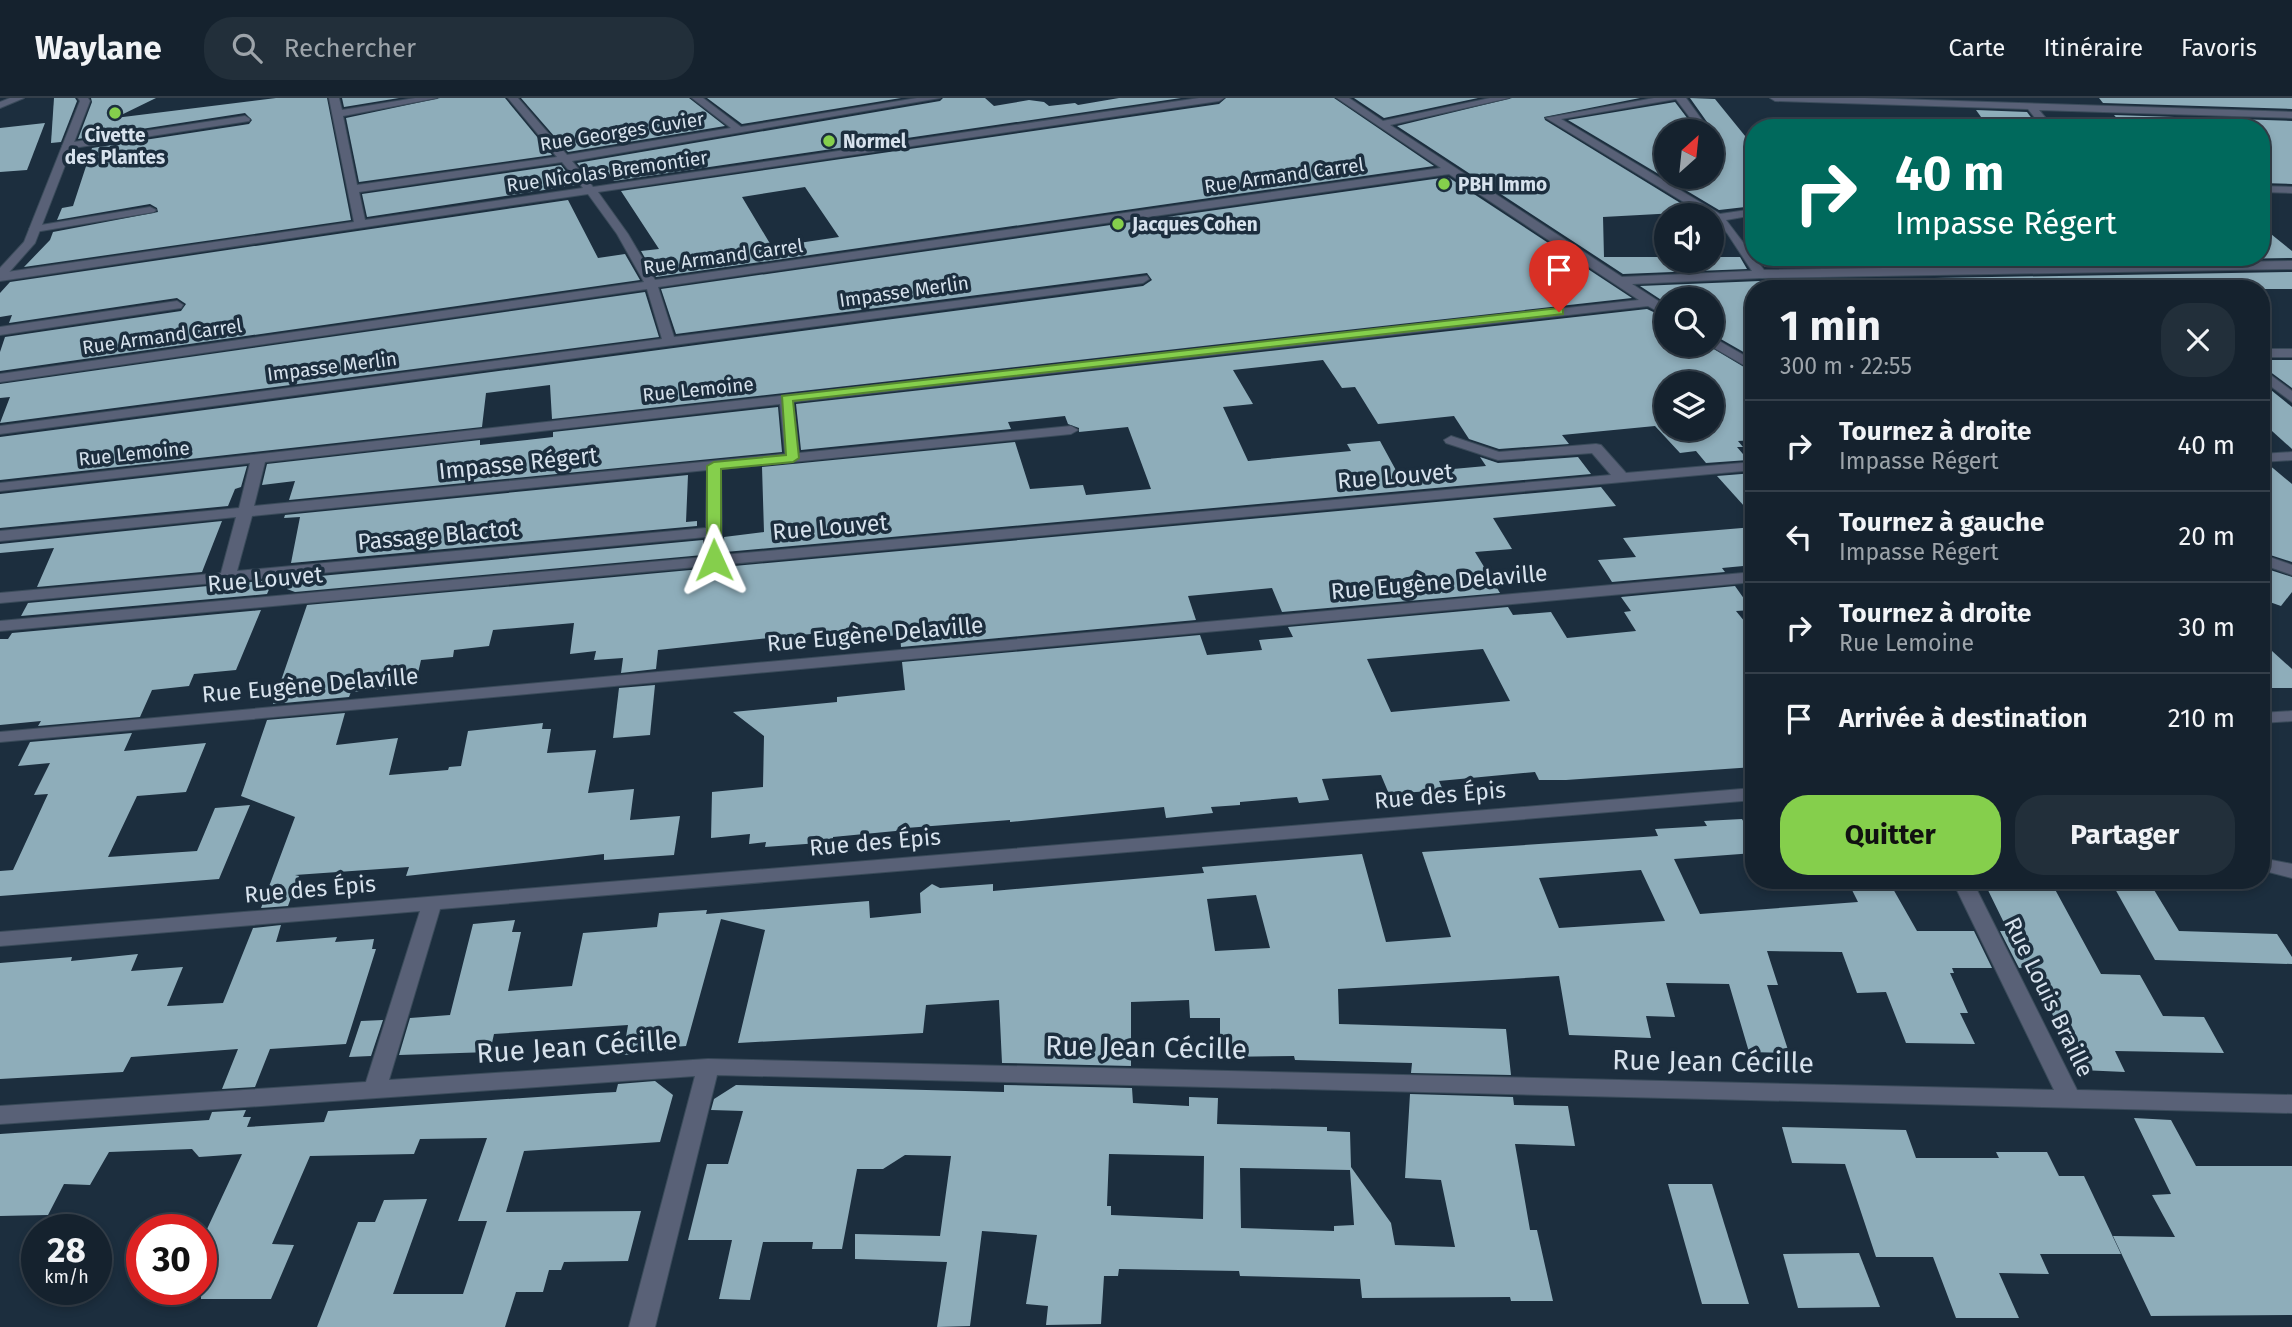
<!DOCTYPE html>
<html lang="fr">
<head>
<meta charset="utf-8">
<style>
	:root { --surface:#15222e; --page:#222f3a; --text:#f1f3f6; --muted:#9da4aa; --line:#343f4a; --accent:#85cf4c }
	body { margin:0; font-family:"Fira Sans",sans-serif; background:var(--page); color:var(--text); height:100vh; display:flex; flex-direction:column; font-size:26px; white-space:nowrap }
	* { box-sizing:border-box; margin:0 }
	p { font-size:23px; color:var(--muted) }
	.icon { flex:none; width:38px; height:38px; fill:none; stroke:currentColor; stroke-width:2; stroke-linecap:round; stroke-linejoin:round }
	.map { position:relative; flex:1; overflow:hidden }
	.details { position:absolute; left:1745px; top:182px; width:525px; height:609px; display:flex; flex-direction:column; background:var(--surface); border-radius:28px; box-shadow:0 4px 10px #0003,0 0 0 2px var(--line) }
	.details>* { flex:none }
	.guide { position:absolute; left:1745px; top:21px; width:525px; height:147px; border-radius:28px; box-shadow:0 4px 10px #0003,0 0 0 2px var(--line); background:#00695c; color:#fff; overflow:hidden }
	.needle { width:46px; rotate:27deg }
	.fabs { position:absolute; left:1654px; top:21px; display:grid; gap:14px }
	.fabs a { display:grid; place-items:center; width:70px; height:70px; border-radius:50%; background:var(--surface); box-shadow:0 4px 10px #0003,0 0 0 2px var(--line); font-size:35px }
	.speed { position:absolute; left:21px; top:1116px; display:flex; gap:14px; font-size:35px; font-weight:700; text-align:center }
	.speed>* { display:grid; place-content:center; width:91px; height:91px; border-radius:50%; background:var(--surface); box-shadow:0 4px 10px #0003,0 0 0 2px var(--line); line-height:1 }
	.speed small { font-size:18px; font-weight:400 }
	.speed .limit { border:10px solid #d22; background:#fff; color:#111 }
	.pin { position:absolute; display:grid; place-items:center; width:60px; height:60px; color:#fff; margin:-72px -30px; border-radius:50% 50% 50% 0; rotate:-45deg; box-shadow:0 0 7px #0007 }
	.pin .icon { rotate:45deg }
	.me { position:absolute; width:77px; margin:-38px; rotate:359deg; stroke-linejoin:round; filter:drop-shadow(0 0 5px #0008) }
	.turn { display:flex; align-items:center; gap:24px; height:147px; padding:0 35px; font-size:32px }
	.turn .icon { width:91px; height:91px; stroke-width:2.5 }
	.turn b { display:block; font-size:49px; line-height:60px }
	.round { display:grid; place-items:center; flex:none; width:74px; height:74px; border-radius:28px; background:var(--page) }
	.summary { display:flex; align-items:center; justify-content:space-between; height:119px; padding:0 35px }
	h1 { font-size:42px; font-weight:700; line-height:52px }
	.primary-button { display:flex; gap:14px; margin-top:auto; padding:14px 35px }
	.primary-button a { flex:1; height:80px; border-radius:28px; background:var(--accent); color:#111; font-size:28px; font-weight:700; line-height:80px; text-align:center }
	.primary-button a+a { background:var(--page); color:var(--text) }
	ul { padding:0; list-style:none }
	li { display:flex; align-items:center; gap:21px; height:91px; padding:0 35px; border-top:2px solid var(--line) }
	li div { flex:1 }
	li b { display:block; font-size:26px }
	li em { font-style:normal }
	header { display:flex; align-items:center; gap:42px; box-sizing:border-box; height:98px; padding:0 35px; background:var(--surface); border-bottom:2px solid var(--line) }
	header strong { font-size:33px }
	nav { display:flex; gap:38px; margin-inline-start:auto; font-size:24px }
	.search { width:490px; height:63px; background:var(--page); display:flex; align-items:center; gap:18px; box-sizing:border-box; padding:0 24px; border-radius:28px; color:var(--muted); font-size:26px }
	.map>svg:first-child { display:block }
	.building { fill:#8eadba; fill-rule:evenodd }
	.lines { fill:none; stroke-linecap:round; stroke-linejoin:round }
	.service-casing { stroke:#3a4b5a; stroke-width:2 }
	.minor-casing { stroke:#3a4b5a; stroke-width:2 }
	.tertiary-casing { stroke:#3a4b5a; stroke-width:2 }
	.service { fill:#596177; fill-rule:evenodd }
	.minor { fill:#596177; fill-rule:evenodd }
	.tertiary { fill:#596177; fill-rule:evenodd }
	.route { fill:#85cf4c; stroke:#568731; stroke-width:2 }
	.poi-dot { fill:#85cf4c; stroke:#1c2e3e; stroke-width:2.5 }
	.labels { text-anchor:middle; stroke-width:7; stroke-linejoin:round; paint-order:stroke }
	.far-street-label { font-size:19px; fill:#d7e2ed; stroke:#1c2e3e }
	.far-poi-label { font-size:19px; font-weight:bold; fill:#d7e2ed; stroke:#1c2e3e; text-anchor:start }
	.street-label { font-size:23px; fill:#d7e2ed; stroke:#1c2e3e }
	.near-street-label { font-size:28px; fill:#d7e2ed; stroke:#1c2e3e }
</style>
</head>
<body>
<header>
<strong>Waylane</strong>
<div class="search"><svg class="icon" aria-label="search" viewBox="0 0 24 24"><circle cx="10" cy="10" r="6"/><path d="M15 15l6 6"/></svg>Rechercher</div>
<nav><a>Carte</a><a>Itinéraire</a><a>Favoris</a></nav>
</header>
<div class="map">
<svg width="2292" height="1229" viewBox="0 0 2292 1229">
	<rect width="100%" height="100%" fill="#1c2e3e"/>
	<!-- building -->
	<g class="building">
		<polygon points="54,0 75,0 77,3 61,44 51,45"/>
		<polygon points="91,0 156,0 115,20 276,0 327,0 351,122 24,169 50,142 53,134 158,114 157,110 150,106 57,122 62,110 73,108 92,50 249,26 252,22 245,15 96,38 99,28 92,32 94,38 78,41 92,4"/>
		<polygon points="342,0 399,0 344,9"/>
		<polygon points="440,0 505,0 552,57 359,84 346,20"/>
		<polygon points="521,0 689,0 725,28 568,54"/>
		<polygon points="707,0 901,0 742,26"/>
		<polygon points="943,0 985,0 994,8 1029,2 1044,4 1049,8 1075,5 1078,7 1119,0 1181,0 614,83 606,71 589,80 577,65 940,3"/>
		<path d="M1226,0H1334L1434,68L656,179L641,153L659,151L621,93L1219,6ZM805,89L839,139L772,149L742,99Z"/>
		<polygon points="1354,0 1478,0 1384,20"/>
		<polygon points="1512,0 1640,0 1544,19 1545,22 1695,114 1603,119 1604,159 1666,159 1666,163 1712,163 1712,159 1740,159 1747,171 1623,176 1397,28"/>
		<polygon points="1690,0 1715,1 1754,49 1754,108 1719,112 1568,22 1675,4 1697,33 1666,33 1666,79 1712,79 1712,31"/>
		<polygon points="2099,0 2292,0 2292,11 2103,5"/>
		<polygon points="1976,12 2027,14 2039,30 1989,30"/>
		<polygon points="2114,17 2292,23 2292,86 2261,85 2261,30 2138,30 2123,27"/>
		<polygon points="45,25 27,72 0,74 0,30"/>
		<polygon points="561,67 577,87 367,119 362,96"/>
		<polygon points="1448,79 1632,200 552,321 550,287 486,295 482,329 0,382 0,339 1143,188 1152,182 1147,175 676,236 661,191"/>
		<polygon points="568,102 598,160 625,156 640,182 0,273 0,254 5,239 181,213 186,206 177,200 9,225 12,217 0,219 0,195 10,184"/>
		<polygon points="2261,128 2292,153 2292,160 1765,169 1758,159 1790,159 1792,162 1863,161 1862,159 2261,159"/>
		<polygon points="2292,174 2292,191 1754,191 1754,260 1712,236 1712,201 1666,201 1666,205 1640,188 1760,183"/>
		<polygon points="645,194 659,239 0,325 10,299 0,300 0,286"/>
		<path d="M1647,211L1666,220V247H1707L1754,275V342L1738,343L1743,349H1737L1748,362L1706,365L1696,353L1680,355L1655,328L1562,337L1569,346L1499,351L1469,341L1454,318L1378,326L1355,289L1342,290L1323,262L1233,272L1253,306L1223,309L1248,363L1351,353L1347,346L1380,343L1398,376L1486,368L1480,359L1498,365L1578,359L1591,376L725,454L724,439L764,434L762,369L1015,344L1030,391L1083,387L1086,397L1151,391L1128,329L1079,334V330L1068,326L1065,318L1008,324L1011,331L801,352L796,306ZM1666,285H1712V331H1666Z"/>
		<polygon points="2261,262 2292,262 2292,290 2261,267"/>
		<polygon points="2261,284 2292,309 2292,351 2261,323"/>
		<polygon points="778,309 782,354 289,402 295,383 262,387 267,366 480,342 480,347 527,342 553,339 553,334"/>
		<polygon points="2268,366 2292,386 2292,464 2261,454 2261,367"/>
		<polygon points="247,368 241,389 235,391 228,408 0,430 0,396"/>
		<polygon points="1754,375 1754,419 1717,378"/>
		<polygon points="688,377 686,424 697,423 697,428 291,465 300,419 284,420 285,417"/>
		<polygon points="1601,389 1616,408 1493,420 1512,451 1475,454 1500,495 1282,514 1272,490 1188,498 1196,522 901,549 900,537 833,543 833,534 778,539 658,552 656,571 621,575 623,560 594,562 596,553 570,556 574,525 493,532 489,548 454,552 453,559 421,562 415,588 351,594 349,599 273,606 307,507"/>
		<polygon points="222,423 202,474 37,489 54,450 0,455 0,446"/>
		<polygon points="1754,429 1754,467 1722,470 1725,474 1612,484 1598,462 1636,459 1623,440"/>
		<polygon points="703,442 703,457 295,494 287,491 288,481"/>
		<polygon points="2261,469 2292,479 2292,494 2281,508 2261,501"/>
		<polygon points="273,482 267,496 21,518 28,505"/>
		<path d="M1735,488L1752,512L1736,513L1754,535V669L1566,682H1539L1535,674L1439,683L1443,692L1389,696L1381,677L1322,681L1329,702L1299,705L1297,699L1240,704V707L1211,709L1213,715L1166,720L1164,709L1010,724V722L906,730V732L833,739V744L765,749L766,744L749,746L750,736L711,740L712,694L763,689L764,638L733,614L837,604V599L905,592L902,564L1200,537L1207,557L1262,552L1259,542L1293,539L1288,529L1508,509L1513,517L1551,514L1567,540L1636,533L1624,514L1631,513L1621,499ZM1483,551L1510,603L1391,614L1367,561Z"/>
		<polygon points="261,512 236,572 194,576 189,588 152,592 140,619 38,628 41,623 0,627 0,541 8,541 12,535"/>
		<polygon points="2261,543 2292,571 2292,590 2261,590"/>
		<polygon points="655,587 650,637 613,640 619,590"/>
		<polygon points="345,615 336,647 398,640 389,677 448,672 449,669 461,668 468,633 543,625 542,631 551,631 547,655 596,652 588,695 634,691 630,722 680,718 674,757 604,762 604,756 406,778 409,769 295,777 299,778 288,808 261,810 295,719 241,698 267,622"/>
		<polygon points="132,635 124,653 206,645 186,694 137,698 108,759 197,753 215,710 250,707 219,781 0,798 0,773 13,772 48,696 34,697 50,665 18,668 30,644"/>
		<path d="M1742,721L1754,743V755L1674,761L1700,816L1858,804L1847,782H1888L1917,833H1974L1992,870H1952L1954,875H1950L1968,915H1960L1975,946L1906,945L1886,894L1857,895L1842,854L1767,853L1778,887H1767L1789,955L1749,954L1729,886L1666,885L1675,919L1646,918L1651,940L1569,937L1559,878L1338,891L1339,926L1506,931L1511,977L1411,975L1412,965L1295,962L1294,958L1220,959V920H1190L1189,902L1131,904V968L1002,965L999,902L926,907L923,935L738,945L765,832L721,821L686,948L674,949V953L623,957L628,927L494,936L490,954L399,957L410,920L450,917L473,826L515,822L512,834H521L508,893L572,888L583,835L657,829L659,815L707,812L706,816L869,803L870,820L921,815L920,795L932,786L940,790L993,786V793L1204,775L1202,769L1362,756L1386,844L1451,839L1422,754L1658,738L1655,731L1707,728L1704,723ZM1641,772L1665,823L1559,830L1539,780ZM1256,797L1270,850L1215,853L1207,801Z"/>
		<polygon points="2110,782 2148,782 2179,833 2277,836 2292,859 2292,866 2155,862"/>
		<polygon points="1984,784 2051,784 2101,876 2140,877 2163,918 2204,919 2224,955 2115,953 2125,974 2081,972 2028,869 2019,870 2000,833 2008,833"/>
		<polygon points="281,827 276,844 337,839 335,844 374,841 372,851 376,851 346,946 270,951 255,989 222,991 238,951 131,959 123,974 0,981 0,865 72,859 71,863 138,856 131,873 183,869 167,908 223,905 253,830"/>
		<polygon points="383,922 371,958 349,959 361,923"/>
		<polygon points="655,983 673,997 660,1044 524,1053 506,1114 641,1113 628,1163 564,1164 561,1172 549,1172 543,1194 516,1194 505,1229 317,1229 358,1124 375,1124 384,1102 427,1101 393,1196 463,1196 487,1123 458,1123 487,1040 420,1041 414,1056 310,1058 272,1146 294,1147 271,1201 201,1201 201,1144 242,1056 199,1059 192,1051 109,1054 90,1087 64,1086 48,1117 0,1118 0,1036 209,1022 212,1014 246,1012 243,1019 251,1019 247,1029 324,1024 328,1013 597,995 616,994 618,986"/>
		<path d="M736,987L1004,994V987L1132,990L1133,1005L1189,1008V999L1218,1000L1217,1026L1327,1029V1033L1350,1034L1351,1069L1391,1125L1395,1147L1455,1149L1441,1082L1405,1080L1410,996L1513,999L1514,1007L1568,1008L1575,1048L1515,1046L1530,1132H1537L1553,1203H1511L1510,1199L1362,1200L1360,1181L1240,1178L1239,1173L1119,1171L1118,1178H1104L1101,1226L1046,1227L1048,1208L1026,1206L1037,1137L982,1133L970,1228L937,1229L947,1164L855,1161V1136L940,1138L951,1058L905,1057L883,1071H857L842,1151H812L813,1144H763L750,1202L719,1201L732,1142H688L707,1066H728L743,1013L711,1012L714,1001ZM1109,1056L1204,1058L1203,1121L1111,1117V1108H1107ZM1240,1070L1350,1072L1354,1127L1334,1128V1133L1241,1130Z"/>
		<polygon points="2134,1020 2171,1022 2196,1068 2292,1068 2292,1217 2151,1218 2113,1138 2175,1139 2152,1097 2171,1096"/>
		<polygon points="1782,1029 1906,1032 1916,1060 1999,1060 1996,1054 2047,1054 2059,1078 2084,1078 2121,1156 2040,1156 2049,1176 1999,1175 2019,1220 1956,1220 1933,1159 1876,1159 1845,1066 1792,1065"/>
		<polygon points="1668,1086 1712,1086 1749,1206 1702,1206"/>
		<polygon points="1859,1155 1880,1209 1798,1210 1783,1156"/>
	</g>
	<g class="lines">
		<defs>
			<g id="service">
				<polygon points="245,18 250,21 249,23 67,51 62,48 67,45"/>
				<polygon points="150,109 156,112 154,114 35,134 29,131 35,128"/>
				<polygon points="177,203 183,207 181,210 0,237 0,229"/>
				<polygon points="2261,270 2292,293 2292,304 2261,281"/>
				<polygon points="2261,760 2292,766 2292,780 2261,772"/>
			</g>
			<g id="minor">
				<polygon points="10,0 24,0 0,10 0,4"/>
				<path d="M329,0H339L342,12L415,0H437L343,18L357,87L557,59L508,0H518L567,57L731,30L692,0H703L741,29L917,0H940L572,63L593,89L1199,0H1224L1219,3L598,94L628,136L655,182L1441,70L1337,0H1349L1383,23L1490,0H1509L1390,27L1622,179L1752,173L1727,135L1712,121V117H1705L1546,20L1654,0H1686L1710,33H1700L1676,1L1561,21L1720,116L1754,111V117L1726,122L1764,172L2292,163V171L1760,180L1632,186L1666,208V218L1648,208L793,304L799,355L1071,328L1078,332L1071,336L721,371L722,457L1611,377L1592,355L1498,362L1446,345L1444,342L1451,338L1499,354L1596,346L1601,347L1626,375L1754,364V372L0,533V523L706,459V439L0,505V495L221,475L236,419L0,443V433L239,410L250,365L0,393V385L1639,202L1449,76L658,189L674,239L1147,178L1149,181L1143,185L0,336V328L662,241L647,191L0,284V276L644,184L617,136L588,96L0,183V175L354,124ZM562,64L583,90L365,122L359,94ZM780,306L785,356L254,408L265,364ZM707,372L706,430L237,473L252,418Z"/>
				<polygon points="1770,0 1865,0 2292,14 2292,20 2039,12 2054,30 2043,30 2028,11 1775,3"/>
				<polygon points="2261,88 2292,89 2292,95 2261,94"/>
				<polygon points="1712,239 1754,263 1754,273 1709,247 1712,247"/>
				<rect x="2261" y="251" width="31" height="8"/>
				<polygon points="2292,354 2292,362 2261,364 2261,356"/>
				<polygon points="2261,456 2292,467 2292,477 2261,466"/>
				<polygon points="1754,474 1754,484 0,644 0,634"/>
				<polygon points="2292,613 2292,623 2261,625 2261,615"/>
				<polygon points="1754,690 1754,702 440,811 389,982 708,961 2054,992 1952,782 1972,782 2077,992 2292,997 2292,1015 717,977 655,1229 629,1229 695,978 0,1026 0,1008 366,984 420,813 0,848 0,834"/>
			</g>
			<polygon id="tertiary" points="78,0 88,0 90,3 35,145 4,180 0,181 0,170 24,144 80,3"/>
		</defs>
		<!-- service casing -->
		<use href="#service" class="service-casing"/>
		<!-- minor casing -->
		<use href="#minor" class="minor-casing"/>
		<!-- tertiary casing -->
		<use href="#tertiary" class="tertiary-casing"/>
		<!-- service -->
		<use href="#service" class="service"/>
		<!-- minor -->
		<use href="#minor" class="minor"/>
		<!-- tertiary -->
		<use href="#tertiary" class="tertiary"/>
	</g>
	<!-- route -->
	<polygon class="route" points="1559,210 1563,211 1563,216 793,303 799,360 793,364 721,371 721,462 714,467 707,462 707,368 714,364 786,357 782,298"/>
	<!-- markers -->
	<g class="poi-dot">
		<circle cx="115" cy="15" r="7"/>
		<circle cx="829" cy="43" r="7"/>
		<circle cx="1444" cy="86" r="7"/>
		<circle cx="1118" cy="126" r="7"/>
	</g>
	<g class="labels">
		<!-- far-street labels -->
		<g class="far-street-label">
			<text transform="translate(622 33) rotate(-9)" y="7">Rue Georges Cuvier</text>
			<text transform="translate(607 73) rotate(-8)" y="7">Rue Nicolas Bremontier</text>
			<text transform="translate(1284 77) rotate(-8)" y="7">Rue Armand Carrel</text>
			<text transform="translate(723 158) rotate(-8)" y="7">Rue Armand Carrel</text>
			<text transform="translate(904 193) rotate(-8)" y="7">Impasse Merlin</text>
			<text transform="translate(162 238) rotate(-8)" y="7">Rue Armand Carrel</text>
			<text transform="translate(332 268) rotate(-7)" y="7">Impasse Merlin</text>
			<text transform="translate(698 291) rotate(-6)" y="7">Rue Lemoine</text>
			<text transform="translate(134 355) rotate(-6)" y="7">Rue Lemoine</text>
		</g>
		<!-- far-poi labels -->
		<g class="far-poi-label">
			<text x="115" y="44" text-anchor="middle">Civette<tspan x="115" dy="22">des Plantes</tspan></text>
			<text x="843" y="50">Normel</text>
			<text x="1458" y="93">PBH Immo</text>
			<text x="1132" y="133">Jacques Cohen</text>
		</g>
		<!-- street labels -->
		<g class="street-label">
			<text transform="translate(518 365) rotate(-6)" y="8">Impasse Régert</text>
			<text transform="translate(1395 378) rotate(-5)" y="8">Rue Louvet</text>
			<text transform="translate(830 429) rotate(-5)" y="8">Rue Louvet</text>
			<text transform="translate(438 437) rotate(-5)" y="8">Passage Blactot</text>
			<text transform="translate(265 481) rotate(-5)" y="8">Rue Louvet</text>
			<text transform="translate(1439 484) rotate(-5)" y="8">Rue Eugène Delaville</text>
			<text transform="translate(875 536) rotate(-5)" y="8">Rue Eugène Delaville</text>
			<text transform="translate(310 587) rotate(-5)" y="8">Rue Eugène Delaville</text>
			<text transform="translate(1440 697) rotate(-5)" y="8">Rue des Épis</text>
			<text transform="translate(875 744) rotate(-5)" y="8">Rue des Épis</text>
			<text transform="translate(310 791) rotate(-5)" y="8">Rue des Épis</text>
			<text transform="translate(2049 899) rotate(64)" y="8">Rue Louis Braille</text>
		</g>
		<!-- near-street labels -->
		<g class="near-street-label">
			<text transform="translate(577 948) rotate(-4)" y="10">Rue Jean Cécille</text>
			<text transform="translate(1146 949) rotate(1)" y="10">Rue Jean Cécille</text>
			<text transform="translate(1713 963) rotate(1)" y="10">Rue Jean Cécille</text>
		</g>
	</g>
</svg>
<div class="fabs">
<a><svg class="needle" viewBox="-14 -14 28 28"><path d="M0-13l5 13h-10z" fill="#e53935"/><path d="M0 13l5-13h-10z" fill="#9da4aa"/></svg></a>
<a><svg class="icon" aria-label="sound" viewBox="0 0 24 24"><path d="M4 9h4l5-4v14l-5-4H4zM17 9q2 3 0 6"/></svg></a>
<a><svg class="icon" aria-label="search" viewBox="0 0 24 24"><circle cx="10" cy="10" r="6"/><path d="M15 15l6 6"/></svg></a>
<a><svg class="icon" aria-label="layers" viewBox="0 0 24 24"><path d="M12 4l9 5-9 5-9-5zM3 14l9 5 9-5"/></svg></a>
</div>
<div class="speed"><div>28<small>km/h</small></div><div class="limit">30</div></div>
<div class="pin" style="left:1559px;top:214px;background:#d93025"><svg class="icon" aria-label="arrive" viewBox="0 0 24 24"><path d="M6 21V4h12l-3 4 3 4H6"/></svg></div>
<svg class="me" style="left:714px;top:462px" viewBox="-20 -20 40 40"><path d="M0-17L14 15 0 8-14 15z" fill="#85cf4c" stroke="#fff" stroke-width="4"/></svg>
<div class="guide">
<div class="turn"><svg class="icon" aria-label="right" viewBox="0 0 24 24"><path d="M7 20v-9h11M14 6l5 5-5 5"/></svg><div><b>40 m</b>Impasse Régert</div></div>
</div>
<section class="details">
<div class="summary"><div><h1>1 min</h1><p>300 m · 22:55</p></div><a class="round"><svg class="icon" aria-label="close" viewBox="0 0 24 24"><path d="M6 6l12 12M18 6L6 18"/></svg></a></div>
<ul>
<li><svg class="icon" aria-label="right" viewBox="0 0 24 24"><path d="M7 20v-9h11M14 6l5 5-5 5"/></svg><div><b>Tournez à droite</b><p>Impasse Régert</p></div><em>40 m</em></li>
<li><svg class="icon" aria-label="left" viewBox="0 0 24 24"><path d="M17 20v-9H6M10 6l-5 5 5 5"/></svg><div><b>Tournez à gauche</b><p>Impasse Régert</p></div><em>20 m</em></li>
<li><svg class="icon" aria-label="right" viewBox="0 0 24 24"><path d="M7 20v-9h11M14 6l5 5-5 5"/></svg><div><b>Tournez à droite</b><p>Rue Lemoine</p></div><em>30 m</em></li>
<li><svg class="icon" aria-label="arrive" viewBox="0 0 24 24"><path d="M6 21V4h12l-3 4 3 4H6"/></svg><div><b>Arrivée à destination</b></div><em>210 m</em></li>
</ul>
<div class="primary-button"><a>Quitter</a><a>Partager</a></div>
</section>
</div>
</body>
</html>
